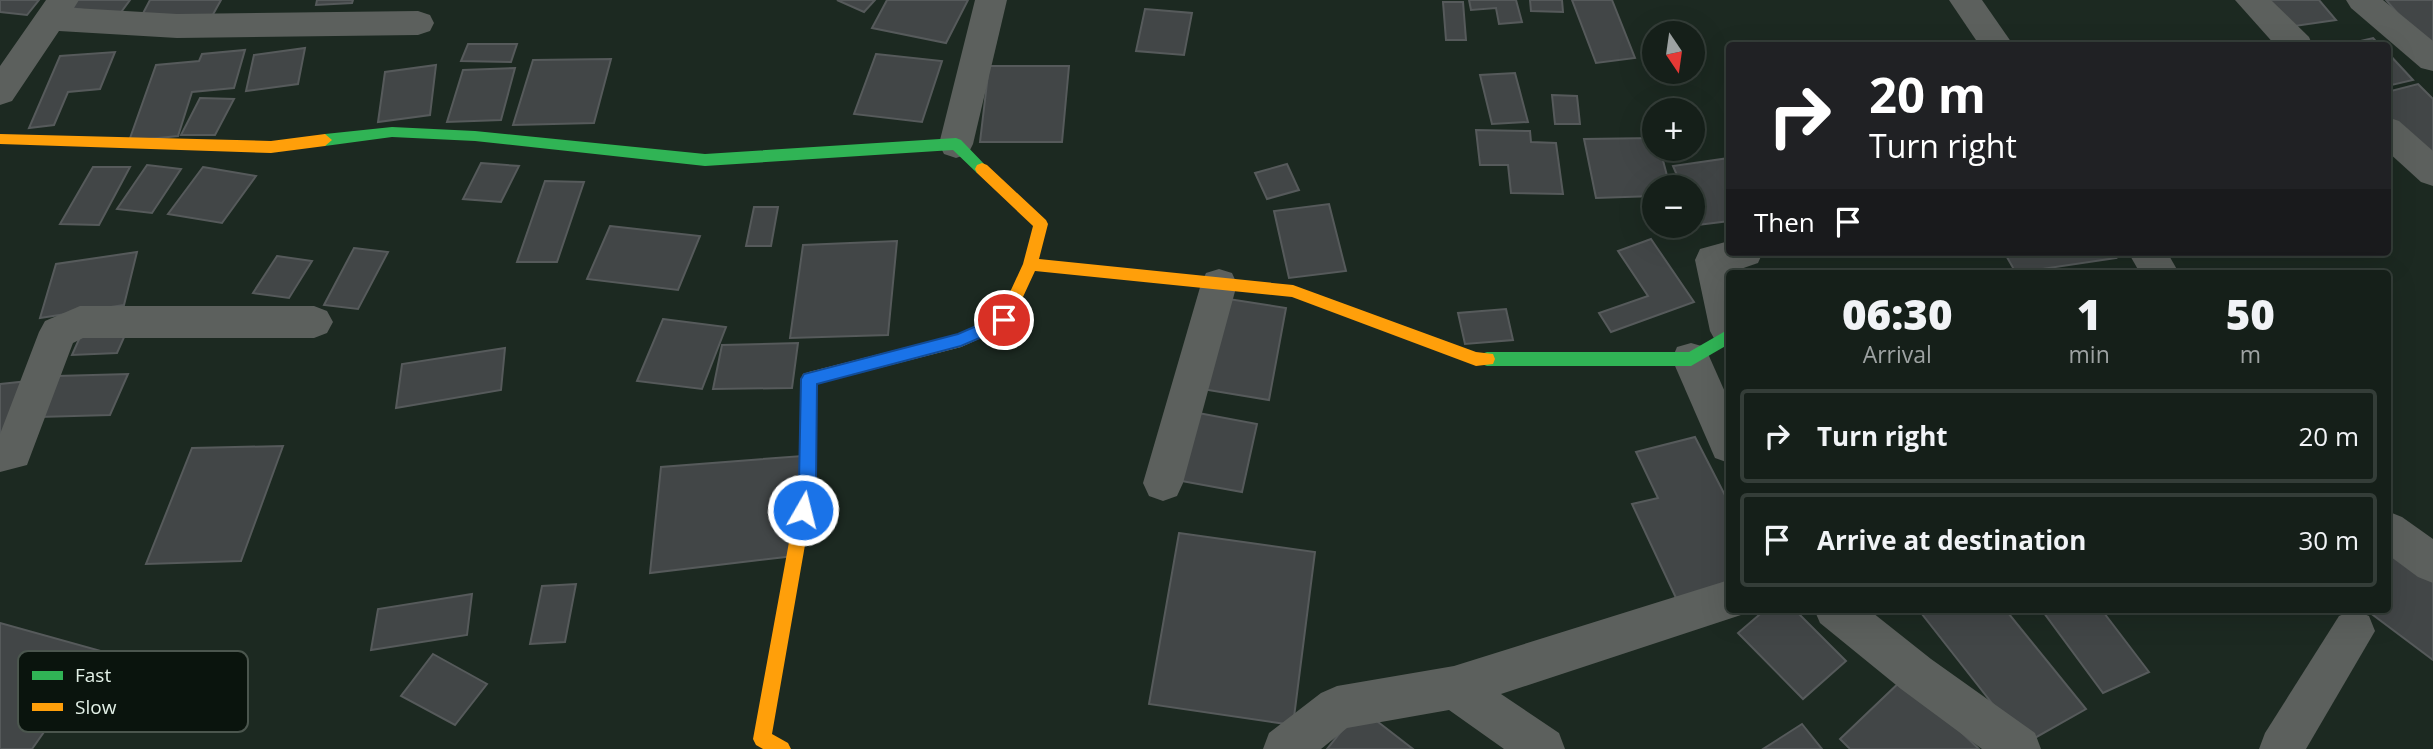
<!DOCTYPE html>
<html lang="en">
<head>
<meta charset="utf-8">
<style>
	:root { --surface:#151f19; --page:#222c26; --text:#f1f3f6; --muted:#9da2a2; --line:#343d38 }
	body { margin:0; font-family:"Open Sans",sans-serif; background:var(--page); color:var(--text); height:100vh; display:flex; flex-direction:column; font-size:26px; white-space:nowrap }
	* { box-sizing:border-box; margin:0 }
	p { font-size:23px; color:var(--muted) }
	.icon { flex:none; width:38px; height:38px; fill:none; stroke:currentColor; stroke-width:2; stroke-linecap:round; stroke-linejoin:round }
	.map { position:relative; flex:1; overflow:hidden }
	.sheet { position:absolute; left:1726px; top:270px; width:665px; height:343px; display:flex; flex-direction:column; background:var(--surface); border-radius:7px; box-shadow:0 7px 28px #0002,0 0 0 2px var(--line) }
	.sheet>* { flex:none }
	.hud { position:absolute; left:1726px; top:42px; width:665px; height:214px; border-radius:7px; box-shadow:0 7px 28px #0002,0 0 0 2px var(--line); background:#202124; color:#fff; overflow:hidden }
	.needle { width:46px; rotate:167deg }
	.buttons { position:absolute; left:1642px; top:21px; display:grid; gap:14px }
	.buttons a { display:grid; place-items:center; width:63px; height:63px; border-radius:50%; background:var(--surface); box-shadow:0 7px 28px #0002,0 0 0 2px var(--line); font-size:35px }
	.pin { position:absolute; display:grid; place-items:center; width:60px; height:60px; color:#fff; margin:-30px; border:4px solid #fff; border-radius:50%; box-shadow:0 2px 7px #0007 }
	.me { position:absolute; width:77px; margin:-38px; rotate:8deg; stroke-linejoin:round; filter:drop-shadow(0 0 5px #0008) }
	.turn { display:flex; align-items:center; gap:24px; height:147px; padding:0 28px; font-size:32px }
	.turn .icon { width:91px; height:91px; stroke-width:2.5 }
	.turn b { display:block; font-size:49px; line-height:60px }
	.then { display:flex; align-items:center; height:66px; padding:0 28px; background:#0003; gap:14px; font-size:26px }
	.eta { display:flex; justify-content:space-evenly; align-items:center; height:119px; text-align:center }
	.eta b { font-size:42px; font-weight:800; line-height:49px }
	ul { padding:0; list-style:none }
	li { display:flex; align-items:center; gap:21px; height:94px; margin:0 14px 10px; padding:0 14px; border:4px solid var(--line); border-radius:7px }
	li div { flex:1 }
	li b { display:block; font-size:26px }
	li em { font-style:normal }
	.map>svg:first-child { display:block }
	.building { fill:#424647; stroke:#565a5b; stroke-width:2 }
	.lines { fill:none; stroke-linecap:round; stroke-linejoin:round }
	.street { fill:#5c605d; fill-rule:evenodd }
	.fast { fill:#30b455; fill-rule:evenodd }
	.slow { fill:#ff9f0a; fill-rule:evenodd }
	.route { fill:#1a73e8; stroke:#114b97; stroke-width:2 }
	.key { fill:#0a140d; stroke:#4b564e; stroke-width:2 }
	.key-label { font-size:19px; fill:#e3f1e7 }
</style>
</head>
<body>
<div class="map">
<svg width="2433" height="749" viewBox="0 0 2433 749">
	<rect width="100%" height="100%" fill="#1c2921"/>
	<!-- building -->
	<g class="building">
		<polygon points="0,0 39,0 27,15 0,12"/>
		<polygon points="76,0 130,0 119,15 70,8"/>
		<polygon points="150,0 221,0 211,18 140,19"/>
		<polygon points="317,0 353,0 352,3 316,5"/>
		<polygon points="837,0 875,0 864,12"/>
		<polygon points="887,0 968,0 946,43 872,28"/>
		<polygon points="1469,0 1516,0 1522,22 1499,24 1496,8 1471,10"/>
		<polygon points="1530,0 1562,0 1563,12 1531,11"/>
		<polygon points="1572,0 1612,0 1635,58 1596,63"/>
		<polygon points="2266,0 2319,0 2336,20 2288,27"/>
		<polygon points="2386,0 2433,0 2433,54"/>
		<polygon points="1443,2 1463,2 1466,40 1446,40"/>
		<polygon points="1145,9 1192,13 1184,55 1136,51"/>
		<polygon points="2373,38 2380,46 2339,46"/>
		<polygon points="468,44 517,44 511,62 461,61"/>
		<polygon points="305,48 298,84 246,91 254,55"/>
		<polygon points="245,50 234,88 192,92 178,136 129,141 156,65 199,61 202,54"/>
		<polygon points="115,52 100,89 68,92 54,125 29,128 60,56"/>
		<polygon points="2387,52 2413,80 2387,86"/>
		<polygon points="876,54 942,61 922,122 854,114"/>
		<polygon points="611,59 594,123 513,125 533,60"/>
		<polygon points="436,65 430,115 378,122 385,72"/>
		<polygon points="989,66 1069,66 1062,142 980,142"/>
		<polygon points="515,68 501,120 447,122 463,70"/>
		<polygon points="1515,73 1528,122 1492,124 1480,75"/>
		<polygon points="2418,84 2433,99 2433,162 2387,122 2387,92"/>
		<polygon points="1552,95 1577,96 1580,124 1555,124"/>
		<polygon points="200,98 234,99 215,135 181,135"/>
		<polygon points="1476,130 1530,131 1531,142 1556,143 1563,194 1511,193 1508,165 1480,165"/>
		<polygon points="1654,138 1654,149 1660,149 1670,187 1654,187 1654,196 1596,198 1584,139"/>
		<polygon points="1729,158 1729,221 1698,225 1692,211 1692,187 1682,187 1673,166"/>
		<polygon points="481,163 519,166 501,202 463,199"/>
		<polygon points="1287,164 1299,190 1267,199 1255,173"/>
		<polygon points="147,165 181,169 152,213 117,209"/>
		<polygon points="93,167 130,167 99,225 60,224"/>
		<polygon points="203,167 256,176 222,223 168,214"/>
		<polygon points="545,181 584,182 557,262 517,262"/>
		<polygon points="1329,204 1346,271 1289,278 1274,211"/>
		<polygon points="754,207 778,207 771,246 746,246"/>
		<polygon points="610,226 700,236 678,290 587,279"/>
		<polygon points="1651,239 1694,302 1611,332 1599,313 1648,296 1618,251"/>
		<polygon points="897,241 888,335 790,338 803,245"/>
		<polygon points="354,248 388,252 358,309 324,305"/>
		<polygon points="137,252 124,305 40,318 56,264"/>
		<polygon points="2004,252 2112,252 2116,258 2016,273"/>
		<polygon points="277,256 312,261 289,298 253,293"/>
		<polygon points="1222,298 1286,308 1269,400 1202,389"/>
		<polygon points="1506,309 1513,340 1465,344 1458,313"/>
		<polygon points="663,319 726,327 702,389 637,381"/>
		<polygon points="129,326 117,353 72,355 84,328"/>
		<polygon points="798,343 792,388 713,389 722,345"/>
		<polygon points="505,348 501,390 396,408 402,364"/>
		<polygon points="128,374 110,415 39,417 57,376"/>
		<polygon points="29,381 0,448 0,384"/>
		<polygon points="1193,412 1257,424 1242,492 1176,480"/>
		<polygon points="1695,437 1729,503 1729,586 1677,600 1632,504 1658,498 1636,452"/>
		<polygon points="283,446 241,561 146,564 192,448"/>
		<polygon points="802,456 794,556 650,573 661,467"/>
		<polygon points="1179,533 1315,552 1293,725 1149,704"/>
		<polygon points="2387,543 2433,576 2433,660 2365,609 2387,609"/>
		<polygon points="576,584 565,642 530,644 542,586"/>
		<polygon points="472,594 467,635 371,650 378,609"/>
		<polygon points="1766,609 1794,609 1846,661 1803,699 1738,633"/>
		<polygon points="1918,609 2005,609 2086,709 2024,744"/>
		<polygon points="2041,609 2101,609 2149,672 2103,693"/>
		<polygon points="0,623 101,651 32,749 0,749"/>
		<polygon points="433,654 487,684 455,725 401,696"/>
		<polygon points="1904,678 1979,749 1850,749 1840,739"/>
		<polygon points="1360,708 1413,749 1327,749"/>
		<polygon points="1802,724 1822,749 1763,749"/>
	</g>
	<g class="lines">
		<!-- street -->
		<g class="street">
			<polygon points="46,0 79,0 74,8 177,14 418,11 430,15 434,23 430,31 418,35 177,38 59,31 12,101 0,105 0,66"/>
			<polygon points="975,0 1007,0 973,144 968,154 956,158 944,154 939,144"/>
			<polygon points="1949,0 1982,0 2014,46 1980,46"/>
			<polygon points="2235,0 2271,0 2309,37 2313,46 2276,46"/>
			<polygon points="2346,0 2383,0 2433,41 2433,71 2421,68 2351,8"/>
			<polygon points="2387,117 2399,121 2433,151 2433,186 2421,182 2387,151"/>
			<polygon points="1729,241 1729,252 1763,252 1758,263 1729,273 1729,347 1716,342 1710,331 1695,260 1700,249"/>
			<polygon points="2128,252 2167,252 2179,273 2140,273"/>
			<polygon points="1219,269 1232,273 1237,284 1183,483 1177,496 1163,501 1149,496 1143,483 1201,284 1206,273"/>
			<polygon points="80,306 314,306 327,311 333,322 327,333 314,338 83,338 73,343 27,465 0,472 0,434 39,332 45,321"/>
			<polygon points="1691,343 1705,347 1729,401 1729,463 1715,458 1672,359 1677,347"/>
			<polygon points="2387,511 2402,517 2433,539 2433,583 2418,577 2387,554"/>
			<polygon points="1729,580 1729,609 1746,609 1744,614 1501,694 1559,733 1565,749 1504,749 1449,710 1347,728 1321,749 1263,749 1269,733 1321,693 1337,686 1454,666"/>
			<polygon points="1814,609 1868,609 1931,659 2035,733 2041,749 1982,749 1901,689 1820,623"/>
			<polygon points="2354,610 2369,616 2375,631 2306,749 2259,749 2265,733 2339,616"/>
		</g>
		<!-- fast -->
		<g class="fast">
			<polygon points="392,127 475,131 705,154 956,138 961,140 989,169 987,173 977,173 953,150 705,166 475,141 392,137 325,146 318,140 325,134"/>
			<polygon points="1729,329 1729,344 1691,366 1487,366 1481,364 1479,359 1481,354 1487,352 1689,352"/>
		</g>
		<!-- slow -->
		<g class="slow">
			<polygon points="0,134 271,141 325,134 332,140 325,146 271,153 0,144"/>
			<polygon points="982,163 987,165 1046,220 1048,224 1039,259 1293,285 1476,352 1493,354 1495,359 1493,364 1476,366 1292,297 1035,271 1010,325 961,347 817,384 816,482 772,734 788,743 791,749 763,749 756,745 753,739 800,482 801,379 803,374 809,372 958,334 999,316 1023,264 1033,226 977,173 975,169 977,165"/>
		</g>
	</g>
	<!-- route -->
	<polygon class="route" points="1004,314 1012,320 1010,325 961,346 817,384 816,482 809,515 803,517 797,515 795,510 799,482 801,379 804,374 958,334"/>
	<!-- legend -->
	<rect x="18" y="651" width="230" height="81" rx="10" class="key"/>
	<rect x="32" y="671" width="31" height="9" fill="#30b455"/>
	<rect x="32" y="703" width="31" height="8" fill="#ff9f0a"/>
	<g class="key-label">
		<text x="75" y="682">Fast</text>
		<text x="75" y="714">Slow</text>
	</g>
</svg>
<div class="buttons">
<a><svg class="needle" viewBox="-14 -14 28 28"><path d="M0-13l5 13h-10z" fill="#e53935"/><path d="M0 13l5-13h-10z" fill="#9da2a2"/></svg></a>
<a>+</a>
<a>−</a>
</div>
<div class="pin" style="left:1004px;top:320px;background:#d93025"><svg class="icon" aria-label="arrive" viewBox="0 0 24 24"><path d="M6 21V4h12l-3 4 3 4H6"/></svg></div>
<svg class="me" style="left:803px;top:510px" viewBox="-20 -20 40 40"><circle r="17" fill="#1a73e8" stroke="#fff" stroke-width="3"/><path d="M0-11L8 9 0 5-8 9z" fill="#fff"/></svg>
<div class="hud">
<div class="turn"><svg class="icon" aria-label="right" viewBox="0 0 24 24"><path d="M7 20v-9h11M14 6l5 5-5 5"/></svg><div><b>20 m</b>Turn right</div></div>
<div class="then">Then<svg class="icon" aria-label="arrive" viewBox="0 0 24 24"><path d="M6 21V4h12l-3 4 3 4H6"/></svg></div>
</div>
<section class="sheet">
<div class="eta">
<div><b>06:30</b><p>Arrival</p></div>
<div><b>1</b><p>min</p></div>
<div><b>50</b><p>m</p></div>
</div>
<ul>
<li><svg class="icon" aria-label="right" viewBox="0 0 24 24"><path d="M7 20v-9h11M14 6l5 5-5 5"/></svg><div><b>Turn right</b></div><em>20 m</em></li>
<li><svg class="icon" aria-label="arrive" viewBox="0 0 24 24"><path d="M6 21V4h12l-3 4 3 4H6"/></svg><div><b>Arrive at destination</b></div><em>30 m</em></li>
</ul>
</section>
</div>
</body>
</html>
